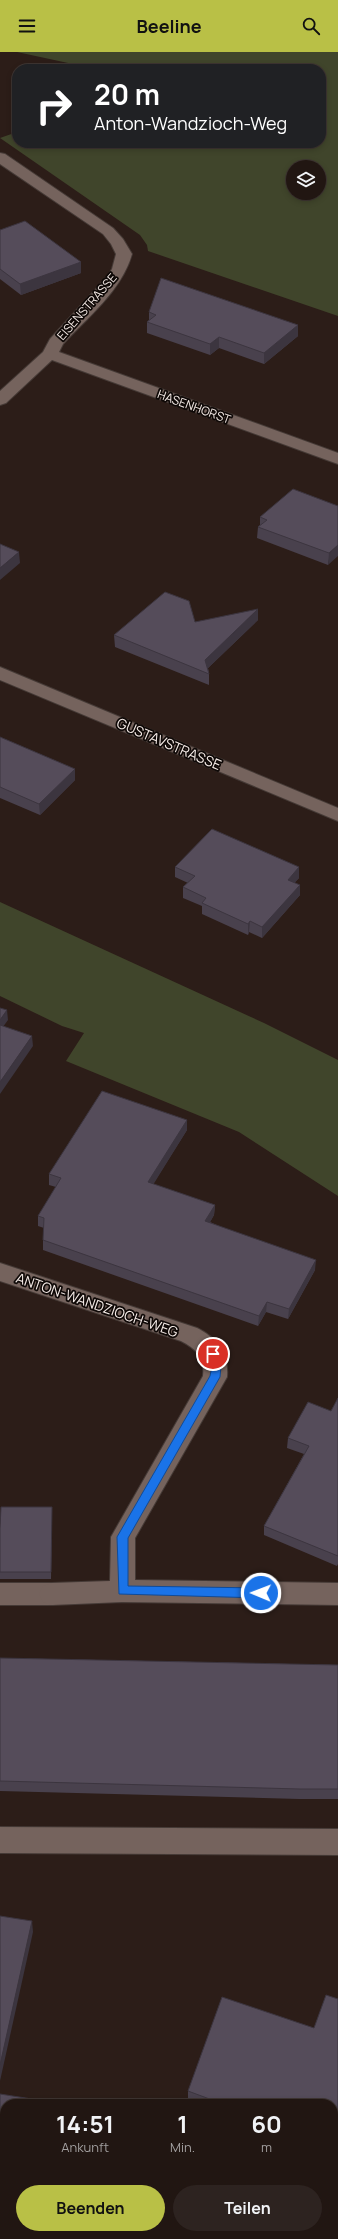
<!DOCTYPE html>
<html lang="de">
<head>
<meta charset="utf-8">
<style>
	:root { --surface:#211612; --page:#2d2320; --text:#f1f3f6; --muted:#a29f9f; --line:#3e3532; --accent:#b9c046 }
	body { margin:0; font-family:Manrope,sans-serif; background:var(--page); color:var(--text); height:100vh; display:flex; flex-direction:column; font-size:15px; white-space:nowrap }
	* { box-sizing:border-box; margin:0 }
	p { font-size:13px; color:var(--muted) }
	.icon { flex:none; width:22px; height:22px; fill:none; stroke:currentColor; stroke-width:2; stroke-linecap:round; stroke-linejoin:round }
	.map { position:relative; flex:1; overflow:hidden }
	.drawer { position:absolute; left:0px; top:2047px; width:338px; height:140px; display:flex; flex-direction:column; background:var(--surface); border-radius:16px 16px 0 0; box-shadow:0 2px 6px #0003,0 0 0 1px var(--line) }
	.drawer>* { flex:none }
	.top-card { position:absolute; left:12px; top:12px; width:314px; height:84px; border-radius:16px; box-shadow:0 2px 6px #0003,0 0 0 1px var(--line); background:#202124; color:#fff; overflow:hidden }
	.controls { position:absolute; left:286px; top:108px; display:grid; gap:8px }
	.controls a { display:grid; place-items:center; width:40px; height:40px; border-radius:50%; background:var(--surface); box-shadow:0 2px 6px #0003,0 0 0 1px var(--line); font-size:20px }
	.pin { position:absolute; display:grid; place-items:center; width:34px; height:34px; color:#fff; margin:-17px; border:2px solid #fff; border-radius:50%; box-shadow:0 1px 4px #0007 }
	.me { position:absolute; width:44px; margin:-22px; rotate:271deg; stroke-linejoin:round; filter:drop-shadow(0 0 3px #0008) }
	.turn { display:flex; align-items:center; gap:14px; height:84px; padding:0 16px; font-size:18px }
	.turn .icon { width:52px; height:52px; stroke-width:2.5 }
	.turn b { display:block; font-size:28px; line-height:34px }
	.eta { display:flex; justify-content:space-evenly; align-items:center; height:68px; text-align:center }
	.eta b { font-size:24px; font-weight:700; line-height:28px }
	.primary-button { display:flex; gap:8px; margin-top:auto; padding:8px 16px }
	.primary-button a { flex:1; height:46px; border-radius:24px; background:var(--accent); color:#111; font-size:16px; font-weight:700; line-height:46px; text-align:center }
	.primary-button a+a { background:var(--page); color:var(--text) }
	header { display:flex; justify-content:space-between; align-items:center; height:52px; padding:0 16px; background:var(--accent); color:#111; font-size:18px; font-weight:700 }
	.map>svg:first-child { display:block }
	.green { fill:#40452b; fill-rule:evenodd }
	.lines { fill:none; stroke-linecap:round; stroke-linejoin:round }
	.lane-casing { stroke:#453a36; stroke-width:2 }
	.street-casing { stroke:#453a36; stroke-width:2 }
	.lane { fill:#75635d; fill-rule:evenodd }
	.street { fill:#75635d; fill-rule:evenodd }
	.wall { fill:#49414d }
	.shaded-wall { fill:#3c353f }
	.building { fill:#554c5a; stroke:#3c353f }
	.route { fill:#1a73e8; stroke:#114b97 }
	.labels { text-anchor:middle; stroke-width:3.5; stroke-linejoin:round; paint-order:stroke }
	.far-street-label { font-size:12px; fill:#f7ede9; stroke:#0f0907 }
	.street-label { font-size:14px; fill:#f7ede9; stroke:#0f0907 }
</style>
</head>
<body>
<header><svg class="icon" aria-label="menu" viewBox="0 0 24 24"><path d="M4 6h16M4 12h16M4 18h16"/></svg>Beeline<svg class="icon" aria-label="search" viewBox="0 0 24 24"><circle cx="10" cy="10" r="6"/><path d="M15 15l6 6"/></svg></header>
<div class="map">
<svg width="338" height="2187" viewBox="0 0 338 2187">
	<rect width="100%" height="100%" fill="#2c1d18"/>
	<!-- green -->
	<g class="green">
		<path d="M17,0H338V264L148,199L147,193L140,183L0,86L17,80V91H321V17H96ZM293,115H319V141H293Z"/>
		<polygon points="0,850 264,971 338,1008 338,1144 239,1080 66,1009 84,981 62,974 0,944"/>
	</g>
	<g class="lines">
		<defs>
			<g id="lane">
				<polygon points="0,1531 52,1531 61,1534 65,1542 61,1550 52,1553 0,1553"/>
				<polygon points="0,1775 338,1777 338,1803 0,1801"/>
			</g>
			<g id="street">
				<path d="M0,101L5,102L113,176L123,187L132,202C122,238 88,265 63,292L59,300L338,401V412L52,308L6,351L0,353V339L43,300L50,287L107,225L112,217L116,202L111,192L103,182L0,112Z"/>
				<polygon points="0,615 338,756 338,769 0,628"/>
				<path d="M0,1211L197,1276C217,1286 229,1302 227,1325L135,1486V1528L338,1531V1553L122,1550L52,1553L43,1550L39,1542L43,1534L52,1531L110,1529L111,1485L203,1324C205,1306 197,1297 181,1289L0,1229Z"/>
			</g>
		</defs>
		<!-- lane casing -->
		<use href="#lane" class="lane-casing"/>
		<!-- street casing -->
		<use href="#street" class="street-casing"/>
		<!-- lane -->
		<use href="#lane" class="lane"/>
		<!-- street -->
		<use href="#street" class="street"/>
	</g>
	<!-- wall -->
	<g class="wall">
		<polygon points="0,178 81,210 81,221 21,243 0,227"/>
		<polygon points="149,260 298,273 298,284 264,312 219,296 210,303 147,281 147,270 149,268"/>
		<polygon points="338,454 328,513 257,486 258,475 260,473 260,465"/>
		<polygon points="258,568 208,616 209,622 209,633 115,595 114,583 195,570"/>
		<polygon points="0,685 75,717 75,728 40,763 0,746"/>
		<polygon points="175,815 299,815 299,826 295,830 300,843 262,886 249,880 248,883 202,862 202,854 183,846 183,835 188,831 175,825"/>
		<polygon points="187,1068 187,1078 153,1132 215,1153 214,1163 210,1170 315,1218 288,1267 266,1260 258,1274 43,1198 43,1188 44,1176 38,1174 38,1164 56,1135 49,1133 49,1122"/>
		<polygon points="338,1346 338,1512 337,1514 264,1483 264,1474 304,1402 287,1396 288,1386 331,1359"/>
		<polygon points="52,1455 51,1527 0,1527 0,1476"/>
		<polygon points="0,1606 338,1613 338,1747 299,1747 0,1739"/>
		<polygon points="338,1947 338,2109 333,2107 333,2052 199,2052 188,2048 188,2039 314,1976"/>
		<polygon points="0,2042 5,2182 187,2182 186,2187 0,2187"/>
	</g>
	<!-- shaded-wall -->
	<g class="shaded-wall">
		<polygon points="81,210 81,221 21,243 20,232"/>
		<polygon points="298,273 298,284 264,312 264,301"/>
		<polygon points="219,285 219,296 210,303 210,292"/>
		<polygon points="338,493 338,504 328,513 329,501"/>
		<polygon points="19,500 20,511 0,528 0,516"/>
		<polygon points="258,557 258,568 205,619 205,608"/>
		<polygon points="75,717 75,728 40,763 39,752"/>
		<polygon points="299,815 299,826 288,838 288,828"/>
		<polygon points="300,833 300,843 262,886 262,875"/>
		<polygon points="250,869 249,880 248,883 248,872"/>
		<polygon points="7,958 8,968 0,979 0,968"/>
		<polygon points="32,984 33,994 0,1042 0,1030"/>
		<polygon points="187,1068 187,1078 148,1141 148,1130"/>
		<polygon points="215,1153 214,1163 205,1179 205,1169"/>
		<polygon points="316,1208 315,1218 288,1267 289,1257"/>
		<polygon points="267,1250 266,1260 258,1274 259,1264"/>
		<polygon points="32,1869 33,1880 0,2029 0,2013"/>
		<polygon points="185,2182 187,2182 186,2187 185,2187"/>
	</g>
	<!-- building -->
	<g class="building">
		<polygon points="25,169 81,210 20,232 0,217 0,178"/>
		<polygon points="161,226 298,273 264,301 219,285 210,292 147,270 156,263 149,260"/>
		<polygon points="293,437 338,454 338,493 329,501 258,475 267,468 260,465"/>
		<polygon points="0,492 19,500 0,516"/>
		<polygon points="165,540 189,549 195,570 258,557 205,608 209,622 114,583"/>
		<polygon points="0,685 75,717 39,752 0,735"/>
		<polygon points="212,777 299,815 288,828 300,833 262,875 250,869 248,872 202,851 206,846 183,835 195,824 175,815"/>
		<polygon points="0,956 7,958 0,968"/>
		<polygon points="0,973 32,984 0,1030"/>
		<polygon points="102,1039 187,1068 148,1130 215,1153 205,1169 316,1208 289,1257 267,1250 259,1264 43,1188 44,1166 38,1164 61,1126 49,1122"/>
		<polygon points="338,1346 338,1504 264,1474 309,1394 288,1386 308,1350 331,1359"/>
		<polygon points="1,1455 52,1455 51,1520 0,1520 0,1476"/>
		<polygon points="0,1606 338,1613 338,1737 300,1737 0,1729"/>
		<polygon points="0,1864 32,1869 0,2013"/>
		<polygon points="326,1943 338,1947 338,2100 333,2098 333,2052 223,2052 188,2039 222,1945 314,1976"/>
		<polygon points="0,2042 64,2052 5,2052 5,2182 185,2182 185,2187 26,2187 0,2183"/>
	</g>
	<!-- route -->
	<polygon class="route" points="213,1298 217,1299 221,1314 220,1325 128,1486 128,1534 261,1536 266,1541 261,1546 119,1542 117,1485 210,1324 212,1314 208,1302"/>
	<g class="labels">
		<!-- far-street labels -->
		<g class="far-street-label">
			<text transform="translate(87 255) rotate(-49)" y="4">EISENSTRASSE</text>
			<text transform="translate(194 355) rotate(20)" y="4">HASENHORST</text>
		</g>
		<!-- street labels -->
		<g class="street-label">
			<text transform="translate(169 692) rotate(23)" y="5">GUSTAVSTRASSE</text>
			<text transform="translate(97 1253) rotate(19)" y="5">ANTON-WANDZIOCH-WEG</text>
		</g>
	</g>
</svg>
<div class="controls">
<a><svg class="icon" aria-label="layers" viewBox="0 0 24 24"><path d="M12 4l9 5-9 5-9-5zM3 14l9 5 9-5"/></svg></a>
</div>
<div class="pin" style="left:213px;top:1302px;background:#d93025"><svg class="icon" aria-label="arrive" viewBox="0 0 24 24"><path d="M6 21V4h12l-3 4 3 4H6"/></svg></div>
<svg class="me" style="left:261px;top:1541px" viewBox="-20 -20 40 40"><circle r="17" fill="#1a73e8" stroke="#fff" stroke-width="3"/><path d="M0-11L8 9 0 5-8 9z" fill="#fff"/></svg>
<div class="top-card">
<div class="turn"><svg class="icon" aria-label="right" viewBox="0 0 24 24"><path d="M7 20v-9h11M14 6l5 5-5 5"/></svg><div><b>20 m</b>Anton-Wandzioch-Weg</div></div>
</div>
<section class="drawer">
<div class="eta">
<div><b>14:51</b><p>Ankunft</p></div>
<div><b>1</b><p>Min.</p></div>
<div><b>60</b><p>m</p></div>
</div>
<div class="primary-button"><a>Beenden</a><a>Teilen</a></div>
</section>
</div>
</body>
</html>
